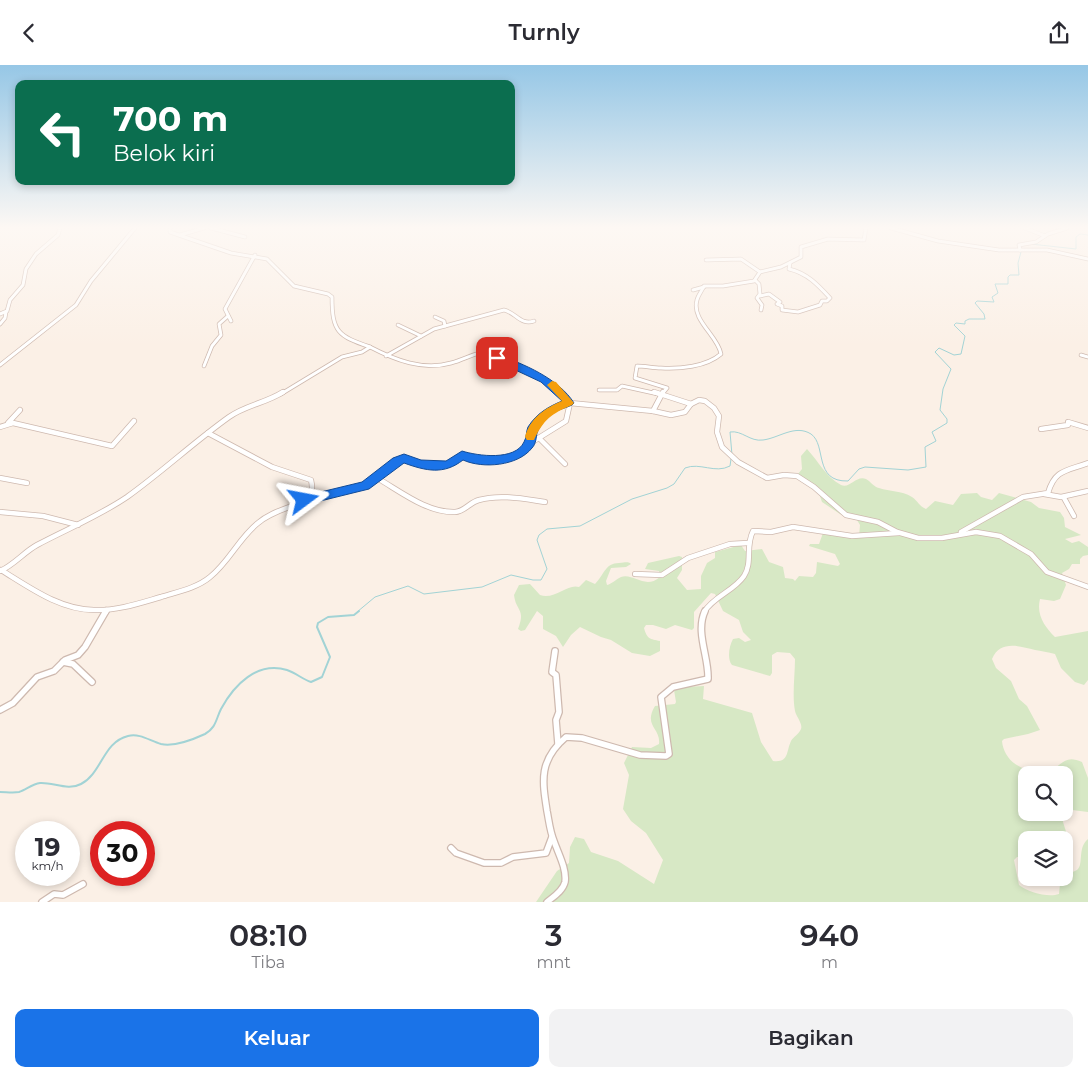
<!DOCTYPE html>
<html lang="id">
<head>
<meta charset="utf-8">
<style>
	:root { --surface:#fff; --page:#f2f2f3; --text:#2b2b33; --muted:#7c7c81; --accent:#1a73e8 }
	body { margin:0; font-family:Montserrat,sans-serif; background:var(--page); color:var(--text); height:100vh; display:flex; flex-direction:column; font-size:19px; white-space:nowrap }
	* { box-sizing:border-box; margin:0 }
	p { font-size:16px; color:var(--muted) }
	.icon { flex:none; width:28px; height:28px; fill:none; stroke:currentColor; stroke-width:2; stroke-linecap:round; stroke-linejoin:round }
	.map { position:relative; height:837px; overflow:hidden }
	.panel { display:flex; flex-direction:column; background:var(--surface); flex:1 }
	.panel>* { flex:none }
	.hud { position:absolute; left:15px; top:15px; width:500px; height:105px; border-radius:10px; box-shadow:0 2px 8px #0003; background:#0b6e4f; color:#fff; overflow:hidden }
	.tools { position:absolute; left:1018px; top:701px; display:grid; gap:10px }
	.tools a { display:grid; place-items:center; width:55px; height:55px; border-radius:10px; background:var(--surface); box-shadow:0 2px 8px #0003; font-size:25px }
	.speed { position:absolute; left:15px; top:756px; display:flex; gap:10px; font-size:25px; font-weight:700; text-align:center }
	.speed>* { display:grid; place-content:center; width:65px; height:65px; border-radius:50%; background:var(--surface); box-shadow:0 2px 8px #0003; line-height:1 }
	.speed small { font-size:12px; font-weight:400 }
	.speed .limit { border:8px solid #d22; background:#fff; color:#111 }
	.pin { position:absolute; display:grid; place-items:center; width:42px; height:42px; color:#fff; margin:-21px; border-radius:10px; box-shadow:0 2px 8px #0006 }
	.me { position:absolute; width:55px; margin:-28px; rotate:77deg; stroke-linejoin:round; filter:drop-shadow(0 0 4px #0008) }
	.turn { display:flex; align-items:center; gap:18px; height:105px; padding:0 15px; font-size:22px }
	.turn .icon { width:65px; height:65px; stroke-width:2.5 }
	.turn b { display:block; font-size:35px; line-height:42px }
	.eta { display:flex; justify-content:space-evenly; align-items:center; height:85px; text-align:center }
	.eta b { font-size:30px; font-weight:600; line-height:35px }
	.primary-button { display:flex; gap:10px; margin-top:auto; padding:10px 15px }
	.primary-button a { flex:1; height:58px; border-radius:10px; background:var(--accent); color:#fff; font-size:20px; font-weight:600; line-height:58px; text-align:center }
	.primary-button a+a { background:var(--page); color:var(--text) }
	header { display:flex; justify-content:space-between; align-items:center; height:65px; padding:0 15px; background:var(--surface); font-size:22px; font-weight:600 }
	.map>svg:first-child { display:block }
	.green { fill:#d7e8c5; fill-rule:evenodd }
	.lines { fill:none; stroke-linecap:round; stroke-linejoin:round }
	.stream-far1 { stroke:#a2d3d5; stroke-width:1 }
	.stream { stroke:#a2d3d5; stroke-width:2 }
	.minor-far2-casing { stroke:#ceb9af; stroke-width:4.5 }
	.minor-far1-casing { stroke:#ceb9af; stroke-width:6 }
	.minor-casing { stroke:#ceb9af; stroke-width:8 }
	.minor-far2 { stroke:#fff; stroke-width:3 }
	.minor-far1 { stroke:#fff; stroke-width:4.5 }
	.minor { stroke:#fff; stroke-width:5.5 }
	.route { fill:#1a73e8; stroke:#114b97 }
	.slow { fill:#f59e0b }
</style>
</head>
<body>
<header><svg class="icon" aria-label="back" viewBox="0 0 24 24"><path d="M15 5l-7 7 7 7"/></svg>Turnly<svg class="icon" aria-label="share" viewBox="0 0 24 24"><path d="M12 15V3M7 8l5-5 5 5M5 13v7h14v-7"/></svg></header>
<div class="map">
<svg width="1088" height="837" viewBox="0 0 1088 837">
	<rect width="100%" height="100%" fill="#fbf0e6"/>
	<!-- green -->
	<path class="green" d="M807,384C819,397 825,411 841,420C850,424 856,410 866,414C870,416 874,422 879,423C890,427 901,425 912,432C918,436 919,441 926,444L935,436L953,440L961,429L977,428L981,432L992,435L999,428L1031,437L1039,443L1060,447L1064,453L1065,462L1081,470L1065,474L1072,478L1079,476L1088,482V490L1083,491L1080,494V499H1072L1069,504L1062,508L1066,520L1060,534L1054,536L1040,534C1036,550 1045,562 1055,572L1088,566V615L1084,620L1075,617L1061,603L1055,589C1048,587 1041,586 1035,585C1019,581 1000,575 992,594L996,603L1011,616L1019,634L1027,641L1040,665L1028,669L1004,674L1002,676C1004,698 1026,709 1046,706C1062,704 1062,688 1082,697L1088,713V747L1064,744L1063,757L1068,773L1064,781V775H1026V792H1017L1014,795L1019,820C1028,827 1048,833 1059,829L1060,819L1065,809C1069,808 1074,807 1077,805C1084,799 1077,783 1088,774V837H536L557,806L569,798L570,782L575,772L584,774L591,787L618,796L654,819L663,795L646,768L631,756L623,744L629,710L624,698L632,682L651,683L659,679C661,663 643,661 655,641L675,639L676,637L674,625L684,622L704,621L703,634L752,648L761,677L773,696C789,698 786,687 791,676C793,672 799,669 801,664C803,659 796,651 795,646C792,630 795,610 795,594L790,588L777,587L772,590V608L770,611L732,600C727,594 729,581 733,574L739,573L745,577L751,575L743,567L739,555L723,546L715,529L711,528L694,547V563L692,565L675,560L666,564L653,560H646L644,563C647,574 650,574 660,576V586L650,591L632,588L611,575L601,572L580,562L571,570L563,582L556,571L543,564V551L537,546L525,565L521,566L518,564C526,543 516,547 514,530L519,520L530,519L540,530C555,535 568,518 579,522L586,515L595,519C604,510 605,498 619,498C625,498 627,496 631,499L626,502L611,503L606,516L607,520C612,519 616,514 621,512C634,508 645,525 660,512L659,506L645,504L648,498L679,491L682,492V505L677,513L687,525L701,524V511L707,498L715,493V487L741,480L745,486L762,484L769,497L783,502L785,513L793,514L795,516L799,511L813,512L816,508L817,497L838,501L840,499L835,489L809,481L810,479H819L823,468L859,472L860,460L857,455L840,449L822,437L817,423L798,409L802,404L801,391ZM1026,710H1064V748H1026Z"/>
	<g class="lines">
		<!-- stream-far1 -->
		<g class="stream-far1">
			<polyline points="1031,179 1076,184 1076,172 1080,169 1088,170"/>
			<path d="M732,390L730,367C742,365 750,377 763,375C779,373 795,359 811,369C827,380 813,417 848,416L859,404L865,402L908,405L926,402L925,382L936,376L932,367L947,358V354L940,345L943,324L951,304L935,287L939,283L954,290L961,289L965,271L954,260L956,258L965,259V256L969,254H985L984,249L975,238L977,236L994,237L992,232L998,228L995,219H1008V212L1010,210H1019L1018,198L1021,187"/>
			<path d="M357,547L375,532L408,521L424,529L482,522L511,510L533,515H541L547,504L537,475L539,470L547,464L580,461L632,434L667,423L674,419L685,403C700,397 715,409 730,401L731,394"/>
		</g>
		<!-- stream -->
		<path class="stream" d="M0,727C6,727 13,728 19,727C26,725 32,719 40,718C53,717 68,726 81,719C102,708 103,677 128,671C140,668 150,676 161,679C175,682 192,675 205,669C216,663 216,654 221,644C234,620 257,596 287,605C296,608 302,614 311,617L322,612L330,592L317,562L318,558L328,552L354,550L359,546"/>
		<defs>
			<g id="minor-far2">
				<path d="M170,163V167L231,188L267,194L294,221L328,229L332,232C332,267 338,271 370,282"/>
				<polyline points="211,163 245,172"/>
				<polyline points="891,163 938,176 999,185 1047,185 1088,194"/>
				<polyline points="1025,163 1045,171"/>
				<polyline points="180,170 204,163"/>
				<polyline points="1020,185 1019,180 1036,177 1048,169 1067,163"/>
				<polyline points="706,195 741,194 760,207"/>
				<polyline points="755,215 759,219 760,229 757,233 762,240 761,245"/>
				<polyline points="693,225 704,222"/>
				<path d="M760,231L769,229L780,237L777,239L782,241V245L798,247L820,240L822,236H827L830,233C818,220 807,208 789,204L790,198"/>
				<polyline points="0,249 7,246 10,235 23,220 26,204 36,189 58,170 60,163"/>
				<polyline points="435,252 444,256 445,261"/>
				<polyline points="231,256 225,244 255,190"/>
				<polyline points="0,259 5,253 6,247"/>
				<polyline points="398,260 421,271"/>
				<polyline points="1081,290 1088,292"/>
				<path d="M386,291L434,264L504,245C515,247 521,261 534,256"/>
				<polyline points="0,300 76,240 91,216 135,163"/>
				<polyline points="204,301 212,281 221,270 219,259 228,251"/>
				<polyline points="599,325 617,325 622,321 658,329"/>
				<path d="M281,329L342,292L362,287L370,282C395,295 423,306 451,298C466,294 477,286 492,286L499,296L545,315L562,329"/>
				<path d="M662,329L667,323L635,313L637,301C645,301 653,303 661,303C679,304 706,302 721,289C718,271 691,255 697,235C698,230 702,226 704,221H723L754,216L760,207L781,202L801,192V182L828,174L864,175L866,163"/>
			</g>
			<g id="minor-far1">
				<polyline points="561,327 570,338 653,346 671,350 685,347 691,339 699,335 705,336 714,343 719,351 717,367 722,382 738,397 767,413 784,410 797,411 814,422 846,450 878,457 897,467 918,473 942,473 976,467 1000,471 1031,489 1047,507 1088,522"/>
				<polyline points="654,327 691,339"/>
				<polyline points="653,346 663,327"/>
				<polyline points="8,358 20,345"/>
				<polyline points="0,362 13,358 112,381 134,356"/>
				<polyline points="1041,364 1068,360 1068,357 1088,363"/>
				<polyline points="539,373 565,399"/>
				<path d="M529,379C535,356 547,345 569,337"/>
				<polyline points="0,413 27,418"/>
				<path d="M377,413C400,426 427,448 455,447C464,447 470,437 479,435C500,429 524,434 545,437"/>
				<polyline points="1044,429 1061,432 1088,426"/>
				<polyline points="1064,433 1074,451"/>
				<polyline points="308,434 365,421 397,396 404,393 422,400 448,400 462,390 471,394 488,395 517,390 529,379 566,356 570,338"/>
				<polyline points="0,447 43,451 78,460"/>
				<path d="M961,467L1023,432L1048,428C1055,404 1067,406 1088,398"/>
				<path d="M1,505C29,522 60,545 94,545C117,546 140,538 161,532C177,527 197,523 210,512C229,497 239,473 258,458C272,446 290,443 306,435C313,430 313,423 311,415L272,402L208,368"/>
				<path d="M0,506C14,500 24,487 37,480C67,464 99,451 127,432C162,407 194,377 229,352C246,340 266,338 283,327"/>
				<polyline points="635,509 662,510 688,493 730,479 748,478"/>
				<polyline points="106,547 107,545"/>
				<path d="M704,547C714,531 734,526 744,511C753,497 745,482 753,466L771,467L793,462L852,471L899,468"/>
			</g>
			<g id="minor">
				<polyline points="555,586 552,607 556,610 559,647 556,655 558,679"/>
				<polyline points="63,597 73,599 92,617"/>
				<polyline points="0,645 13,638 37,612 54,606 65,595 78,590 85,582 106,546"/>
				<polyline points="451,783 456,788 484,798 501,798 513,792 546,788 552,772"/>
				<polyline points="42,837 54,829 63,830 83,819"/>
				<path d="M547,837C553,832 563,826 565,817C567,804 558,788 554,776C550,767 549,756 547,746C542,715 539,695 566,672L582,673L640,690L666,691L669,689L661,632L673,622L708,614C709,592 695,567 705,546"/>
			</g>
		</defs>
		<!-- minor-far2 casing -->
		<use href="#minor-far2" class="minor-far2-casing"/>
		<!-- minor-far1 casing -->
		<use href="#minor-far1" class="minor-far1-casing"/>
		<!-- minor casing -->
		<use href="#minor" class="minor-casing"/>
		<!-- minor-far2 -->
		<use href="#minor-far2" class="minor-far2"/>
		<!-- minor-far1 -->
		<use href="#minor-far1" class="minor-far1"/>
		<!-- minor -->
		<use href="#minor" class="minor"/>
	</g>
	<!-- sky -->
	<linearGradient id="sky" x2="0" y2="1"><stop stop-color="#96c7e6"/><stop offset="0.58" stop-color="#fdf8f4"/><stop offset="1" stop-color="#fdf8f4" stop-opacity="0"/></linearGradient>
	<rect width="1088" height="280" fill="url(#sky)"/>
	<!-- route -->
	<path class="route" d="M497,290C523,298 559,314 574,338L572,340C566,343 556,345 551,349C546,353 539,362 537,368C536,373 536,379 532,383C518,401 483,404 463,395C444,410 426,406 404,398L369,424L304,440L300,438L299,435L300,432L362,417L393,393L404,389L421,395L446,396L462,386C478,391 515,396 524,377C527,372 526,366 528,362C537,348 548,342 562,336L541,317L494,295L492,293Z"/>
	<!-- slow -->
	<path class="slow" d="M552,316L556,317L574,338L572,340C551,349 544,354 534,375H527L525,372C530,353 545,343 562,336L547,320Z"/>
</svg>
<div class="tools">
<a><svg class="icon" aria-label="search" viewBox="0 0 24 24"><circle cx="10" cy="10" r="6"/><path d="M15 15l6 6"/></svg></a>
<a><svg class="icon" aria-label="layers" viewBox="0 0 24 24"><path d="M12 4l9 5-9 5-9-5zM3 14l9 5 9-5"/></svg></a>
</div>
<div class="speed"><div>19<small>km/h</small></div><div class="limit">30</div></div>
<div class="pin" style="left:497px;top:293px;background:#d93025"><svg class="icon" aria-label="arrive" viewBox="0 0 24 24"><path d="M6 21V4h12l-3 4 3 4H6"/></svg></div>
<svg class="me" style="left:304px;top:435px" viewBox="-20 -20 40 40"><path d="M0-17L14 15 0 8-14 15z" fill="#1a73e8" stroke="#fff" stroke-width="4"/></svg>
<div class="hud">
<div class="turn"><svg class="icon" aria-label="left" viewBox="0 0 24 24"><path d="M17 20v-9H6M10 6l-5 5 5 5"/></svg><div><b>700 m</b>Belok kiri</div></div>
</div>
</div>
<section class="panel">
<div class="eta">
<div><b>08:10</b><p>Tiba</p></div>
<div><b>3</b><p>mnt</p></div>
<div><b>940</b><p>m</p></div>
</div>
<div class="primary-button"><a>Keluar</a><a>Bagikan</a></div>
</section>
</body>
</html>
